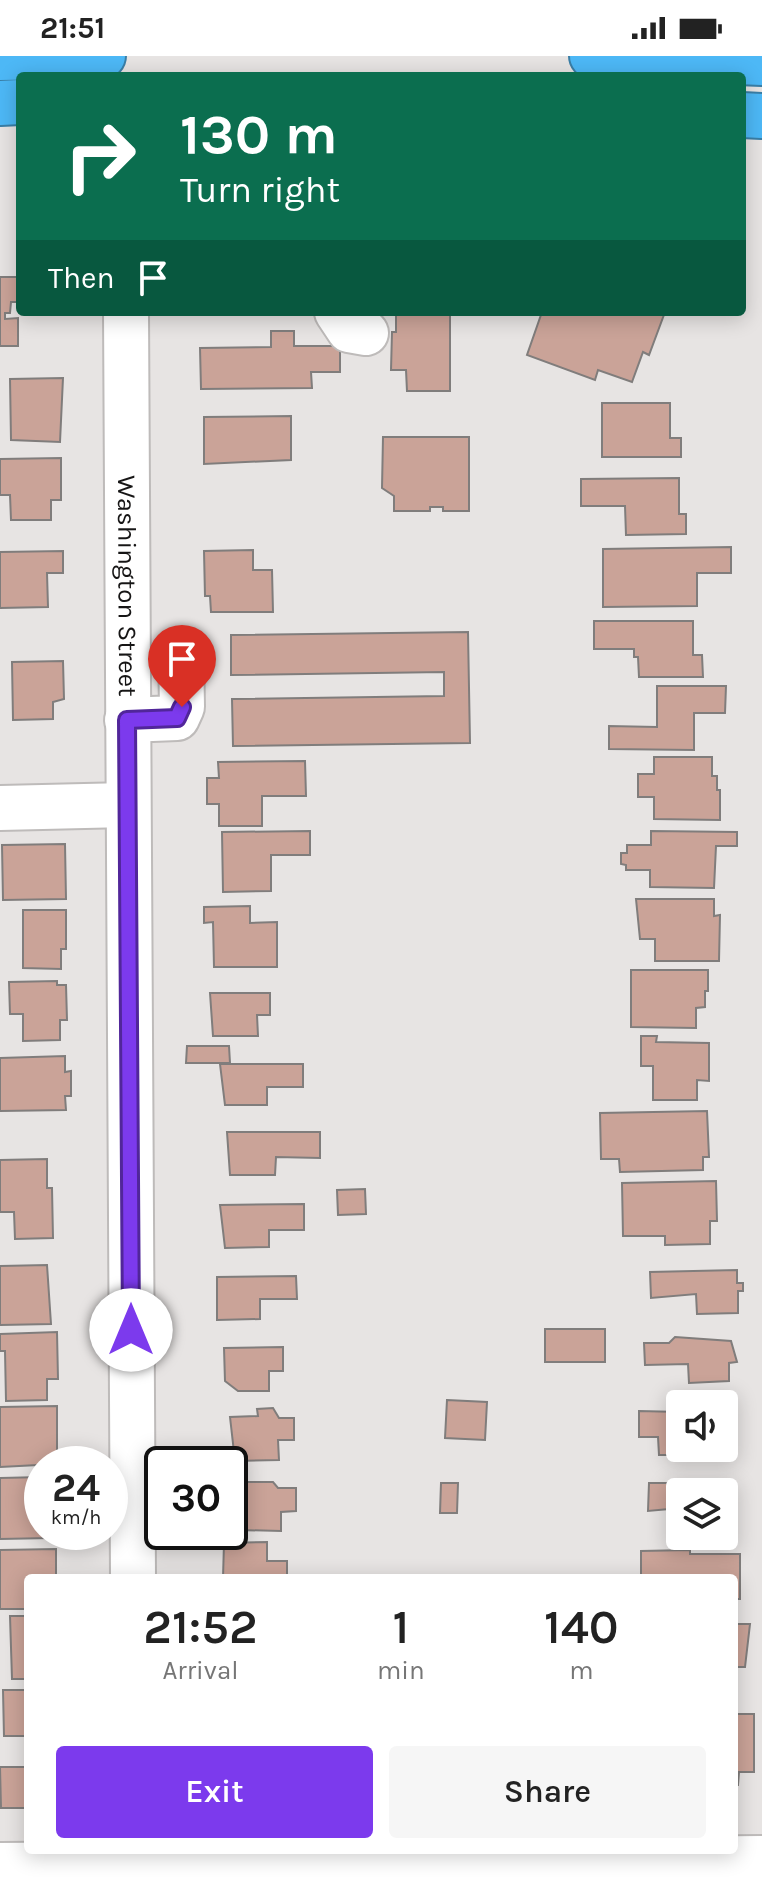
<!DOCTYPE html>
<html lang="en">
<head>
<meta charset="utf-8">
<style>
	:root { --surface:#fff; --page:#f6f6f6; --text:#222; --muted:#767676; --accent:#7c3aed }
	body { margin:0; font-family:Karla,sans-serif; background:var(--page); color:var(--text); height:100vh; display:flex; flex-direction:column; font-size:30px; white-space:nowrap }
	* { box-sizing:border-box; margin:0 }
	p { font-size:26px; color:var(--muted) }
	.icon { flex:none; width:44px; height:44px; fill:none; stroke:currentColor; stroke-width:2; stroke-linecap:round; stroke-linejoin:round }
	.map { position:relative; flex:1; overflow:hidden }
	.details { position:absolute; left:24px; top:1518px; width:714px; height:280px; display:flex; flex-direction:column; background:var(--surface); border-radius:8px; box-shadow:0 4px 20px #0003 }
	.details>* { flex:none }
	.top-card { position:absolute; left:16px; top:16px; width:730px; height:244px; border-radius:8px; box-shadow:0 4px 20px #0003; background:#0b6e4f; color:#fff; overflow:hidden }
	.fabs { position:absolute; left:666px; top:1334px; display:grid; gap:16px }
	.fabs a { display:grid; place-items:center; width:72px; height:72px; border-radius:8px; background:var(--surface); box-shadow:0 4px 20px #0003; font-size:40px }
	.speed { position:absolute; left:24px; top:1390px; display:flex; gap:16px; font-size:40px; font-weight:700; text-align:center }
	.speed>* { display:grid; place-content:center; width:104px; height:104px; border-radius:50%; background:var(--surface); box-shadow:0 4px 20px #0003; line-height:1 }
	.speed small { font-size:20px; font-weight:400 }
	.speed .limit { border:4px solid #111; border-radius:12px; background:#fff; color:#111 }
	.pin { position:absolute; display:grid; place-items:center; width:68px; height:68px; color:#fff; margin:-82px -34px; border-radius:50% 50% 50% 0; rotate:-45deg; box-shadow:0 0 8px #0007 }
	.pin .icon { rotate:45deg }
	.me { position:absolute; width:88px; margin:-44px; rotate:0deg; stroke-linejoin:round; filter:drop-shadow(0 0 6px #0008) }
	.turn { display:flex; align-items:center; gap:28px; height:168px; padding:0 32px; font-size:36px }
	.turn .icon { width:104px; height:104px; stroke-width:2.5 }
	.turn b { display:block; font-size:56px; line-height:68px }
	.then { display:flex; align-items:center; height:76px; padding:0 32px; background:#0003; gap:16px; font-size:30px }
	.eta { display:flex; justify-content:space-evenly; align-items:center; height:136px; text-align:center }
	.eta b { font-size:48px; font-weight:600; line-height:56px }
	.primary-button { display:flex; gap:16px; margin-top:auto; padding:16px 32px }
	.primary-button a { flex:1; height:92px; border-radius:8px; background:var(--accent); color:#fff; font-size:32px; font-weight:600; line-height:92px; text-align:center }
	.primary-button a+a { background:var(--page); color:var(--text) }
	.status { display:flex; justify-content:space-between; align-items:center; height:56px; padding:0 40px; background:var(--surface); direction:ltr }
	.status svg { height:22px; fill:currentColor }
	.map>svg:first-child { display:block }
	.building { fill:#caa398; stroke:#807d7c; stroke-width:2 }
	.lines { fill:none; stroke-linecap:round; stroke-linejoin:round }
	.minor-casing { stroke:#bebbba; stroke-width:48 }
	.highway-casing { stroke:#3a7fa7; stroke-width:48 }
	.minor { stroke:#fff; stroke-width:44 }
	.highway { stroke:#4db8f6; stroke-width:44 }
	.route-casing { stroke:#51269a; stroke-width:20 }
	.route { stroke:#7c3aed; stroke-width:14 }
	.labels { text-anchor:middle; stroke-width:6; stroke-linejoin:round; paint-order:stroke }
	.street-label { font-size:26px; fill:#161515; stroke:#fff }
</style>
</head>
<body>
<div class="status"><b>21:51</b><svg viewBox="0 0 49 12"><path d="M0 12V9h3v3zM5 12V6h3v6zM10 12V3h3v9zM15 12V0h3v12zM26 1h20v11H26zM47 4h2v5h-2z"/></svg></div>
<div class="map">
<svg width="762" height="1822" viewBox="0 0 762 1822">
	<rect width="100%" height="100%" fill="#e7e4e3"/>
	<!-- building -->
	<g class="building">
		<polygon points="0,221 20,221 19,246 11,246 10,257 5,257 5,263 18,262 18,290 0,290"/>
		<polygon points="405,256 450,256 450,335 407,335 406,314 391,314 392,276 396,276 396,258"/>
		<polygon points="542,256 665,256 649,299 643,296 632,326 598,314 595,324 527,299"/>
		<polygon points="271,275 294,275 294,290 340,290 340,316 311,316 312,332 201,333 200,292 271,291"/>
		<polygon points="63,322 60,386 11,384 10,323"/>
		<polygon points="602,347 670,347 670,382 681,382 681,401 602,401"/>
		<polygon points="291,360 291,404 204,408 204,361"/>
		<polygon points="383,381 469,381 469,455 443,455 443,451 430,451 430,455 394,455 394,440 382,432"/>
		<polygon points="61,402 61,444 51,444 51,464 11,464 10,439 0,439 0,403"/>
		<polygon points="679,422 679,458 686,458 686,478 626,479 625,450 581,450 581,423"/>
		<polygon points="731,491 731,517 697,517 697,550 603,551 603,493"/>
		<polygon points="253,494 253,514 272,514 273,556 211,556 210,540 205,540 204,495"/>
		<polygon points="63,495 63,517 47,517 48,551 0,552 0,496"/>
		<polygon points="594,565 693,565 693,599 702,599 703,621 639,621 638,601 634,601 634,593 594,593"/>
		<polygon points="468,576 470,687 233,690 232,643 444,640 444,616 231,619 231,579"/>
		<polygon points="63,605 64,643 53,646 53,663 13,664 12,606"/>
		<polygon points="657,630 726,630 725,657 694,657 694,694 609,693 609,670 657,671"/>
		<polygon points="654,701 712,701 712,720 717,720 717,734 720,734 720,764 654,763 654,741 638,741 638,718 654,718"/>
		<polygon points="305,705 306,740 262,740 262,770 219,770 219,748 207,748 207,722 219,722 218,706"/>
		<polygon points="310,775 310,799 271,799 271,835 223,836 222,776"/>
		<polygon points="651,775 737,776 737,790 716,790 714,832 650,831 650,814 626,814 626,809 621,808 621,797 627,797 627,789 651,789"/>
		<polygon points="65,788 66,843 3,844 2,789"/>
		<polygon points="636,843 714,843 714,860 720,859 719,905 655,905 655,883 640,883"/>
		<polygon points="250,850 250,867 277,866 277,911 214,911 213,866 204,867 204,851"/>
		<polygon points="23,854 66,854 66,893 61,893 61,913 23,912"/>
		<polygon points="631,914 708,914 708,935 705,935 705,951 696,952 696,972 631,971"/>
		<polygon points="57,925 57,929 66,929 67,964 60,964 60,984 23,985 23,958 10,958 9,926"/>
		<polygon points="210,937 270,937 270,959 257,959 258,980 213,980"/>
		<polygon points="641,980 657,980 656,986 709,987 709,1025 697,1024 697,1044 653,1044 653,1010 641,1010"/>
		<polygon points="187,990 229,990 230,1007 186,1007"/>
		<polygon points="65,1000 65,1016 71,1015 71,1040 65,1040 66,1054 0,1055 0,1002"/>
		<polygon points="220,1008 303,1008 303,1031 267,1031 267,1049 225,1049"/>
		<polygon points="707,1055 709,1101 703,1101 703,1114 620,1116 619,1103 601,1103 600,1057"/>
		<polygon points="227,1076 320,1076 320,1102 276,1101 275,1119 230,1119"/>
		<polygon points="47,1103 47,1132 52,1132 53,1182 15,1183 14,1156 0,1156 0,1104"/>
		<polygon points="716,1125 717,1165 710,1165 710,1188 665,1189 665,1180 623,1180 622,1127"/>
		<polygon points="365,1133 366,1158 338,1159 337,1134"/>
		<polygon points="304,1148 304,1174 269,1174 269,1191 225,1192 220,1149"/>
		<polygon points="47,1209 51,1268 0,1269 0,1210"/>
		<polygon points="737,1214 737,1227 743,1227 743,1235 738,1235 738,1257 697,1258 696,1238 651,1242 650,1216"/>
		<polygon points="296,1220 297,1243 260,1243 260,1263 217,1264 217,1221"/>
		<rect x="545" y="1273" width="60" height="33"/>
		<polygon points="57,1276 58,1323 47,1323 47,1344 6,1345 5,1295 0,1295 0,1278"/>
		<polygon points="675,1281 731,1285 737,1306 729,1307 729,1325 689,1327 688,1308 645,1309 644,1287 669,1287"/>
		<polygon points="283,1291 283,1315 269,1315 269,1335 238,1335 225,1325 224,1292"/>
		<polygon points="447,1344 487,1346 485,1384 445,1382"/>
		<polygon points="57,1350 57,1408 0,1411 0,1351"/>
		<polygon points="273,1352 279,1362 294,1362 294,1384 278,1384 279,1404 235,1405 230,1361 258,1360 257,1353"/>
		<polygon points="639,1355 680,1356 680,1392 724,1392 724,1356 730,1356 730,1382 724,1382 724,1399 659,1399 658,1381 639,1381"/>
		<polygon points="42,1421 42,1476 50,1476 50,1482 0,1483 0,1422"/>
		<polygon points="246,1426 273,1426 278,1432 296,1432 296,1455 281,1456 281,1475 238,1474 238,1470 233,1470 230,1432"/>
		<polygon points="441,1427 458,1427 457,1457 440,1457"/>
		<polygon points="649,1427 728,1427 725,1468 724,1436 680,1436 680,1452 648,1455"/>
		<polygon points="267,1486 267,1505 287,1505 287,1522 223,1522 224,1487"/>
		<polygon points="56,1493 56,1522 28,1522 28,1553 0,1553 0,1494"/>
		<polygon points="690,1494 690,1498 740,1498 740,1543 734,1543 734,1522 641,1522 641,1495"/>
		<polygon points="10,1560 28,1560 28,1623 12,1623"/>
		<polygon points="734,1568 750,1568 745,1611 734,1611"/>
		<polygon points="3,1634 28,1634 28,1680 4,1680"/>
		<polygon points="734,1658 754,1658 754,1716 739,1716 738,1729 734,1729"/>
		<polygon points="0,1711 28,1711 28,1752 1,1752"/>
	</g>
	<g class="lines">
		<defs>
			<g id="minor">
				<path id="s1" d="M126,256L133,1522"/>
				<polyline points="337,256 349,274 366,277"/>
				<polyline points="127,664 177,662 182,651 181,595"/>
				<polyline points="0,752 127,749"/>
				<polyline points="0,1809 762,1802"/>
			</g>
			<g id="highway">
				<polyline points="592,0 762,7"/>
				<polyline points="0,2 103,0"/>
				<polyline points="0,47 20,46"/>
				<polyline points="742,59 762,60"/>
			</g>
		</defs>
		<!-- minor casing -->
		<use href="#minor" class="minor-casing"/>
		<!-- highway casing -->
		<use href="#highway" class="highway-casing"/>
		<!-- minor -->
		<use href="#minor" class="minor"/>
		<!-- highway -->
		<use href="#highway" class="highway"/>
	</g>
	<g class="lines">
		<defs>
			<polyline id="route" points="131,1274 127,664 177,662 182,651"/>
		</defs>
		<!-- route casing -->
		<use href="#route" class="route-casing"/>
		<!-- route -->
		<use href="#route" class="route"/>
	</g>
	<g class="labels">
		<!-- street labels -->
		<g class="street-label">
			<text dy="9" stroke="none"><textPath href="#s1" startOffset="274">Washington Street</textPath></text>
		</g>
	</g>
</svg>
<div class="fabs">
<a><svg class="icon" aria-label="sound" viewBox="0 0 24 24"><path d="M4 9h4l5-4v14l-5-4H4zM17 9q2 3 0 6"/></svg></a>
<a><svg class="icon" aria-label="layers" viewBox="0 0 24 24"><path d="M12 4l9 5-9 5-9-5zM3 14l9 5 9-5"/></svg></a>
</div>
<div class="speed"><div>24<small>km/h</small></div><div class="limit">30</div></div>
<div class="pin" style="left:182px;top:651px;background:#d93025"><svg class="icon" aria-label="arrive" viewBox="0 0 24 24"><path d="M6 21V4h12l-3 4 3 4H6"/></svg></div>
<svg class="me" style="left:131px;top:1274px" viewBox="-20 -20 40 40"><circle r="19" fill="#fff"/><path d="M0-13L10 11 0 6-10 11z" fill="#7c3aed"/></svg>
<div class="top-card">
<div class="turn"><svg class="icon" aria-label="right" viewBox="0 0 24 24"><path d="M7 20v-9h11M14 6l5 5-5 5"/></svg><div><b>130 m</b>Turn right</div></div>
<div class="then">Then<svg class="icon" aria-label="arrive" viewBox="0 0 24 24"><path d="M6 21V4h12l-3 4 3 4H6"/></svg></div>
</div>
<section class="details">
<div class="eta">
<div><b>21:52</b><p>Arrival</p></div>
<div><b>1</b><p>min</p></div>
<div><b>140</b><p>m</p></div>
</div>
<div class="primary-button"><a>Exit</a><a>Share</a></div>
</section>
</div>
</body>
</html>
